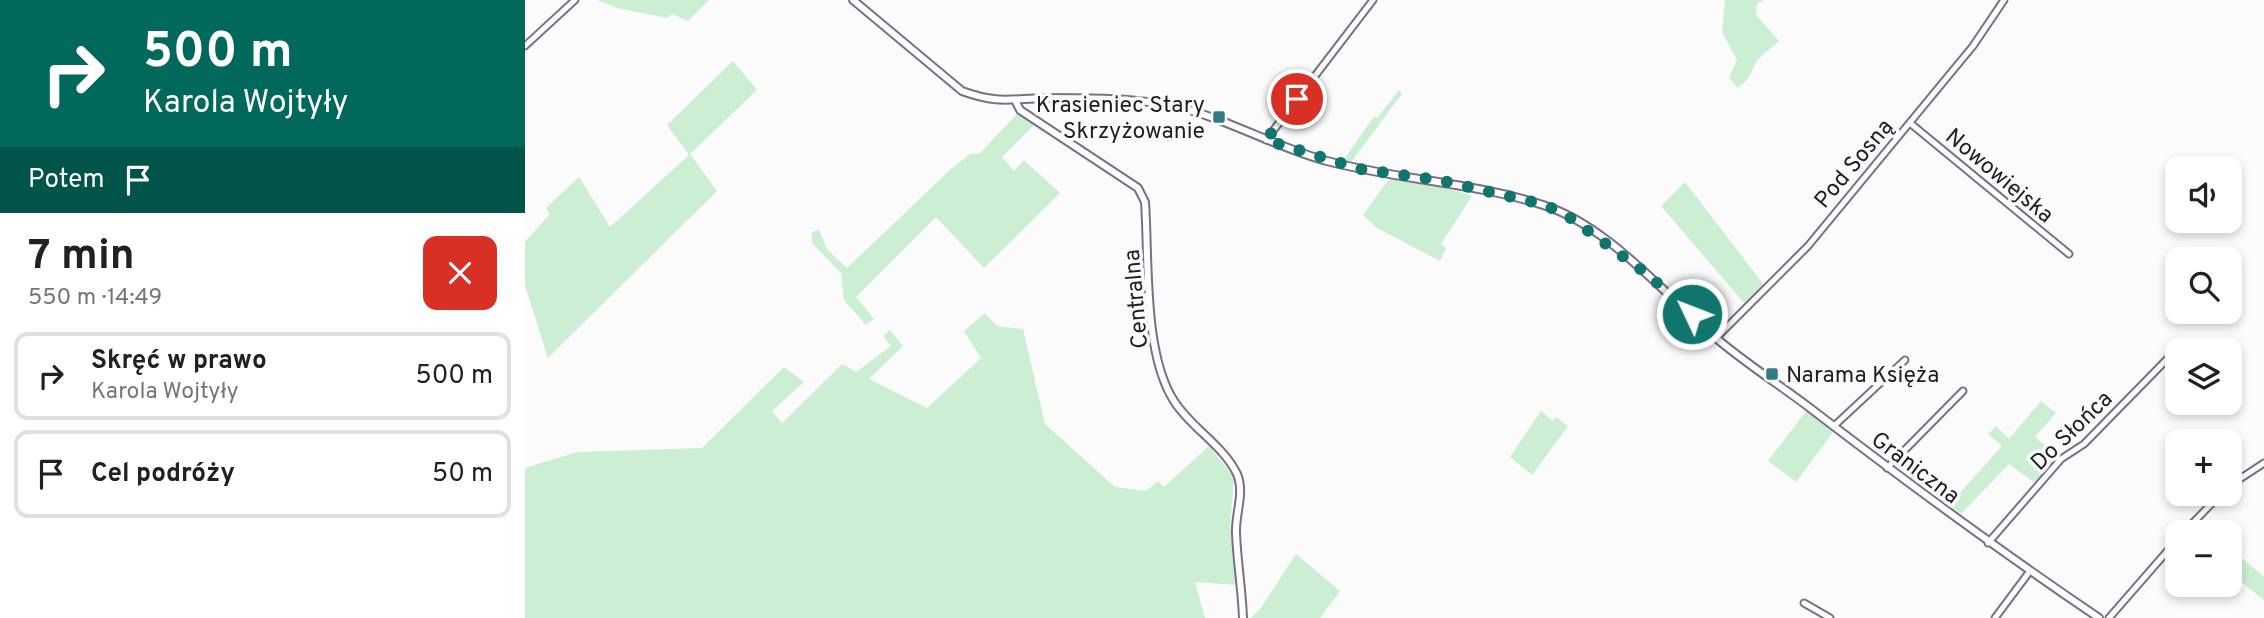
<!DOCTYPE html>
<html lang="pl">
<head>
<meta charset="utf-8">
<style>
	:root { --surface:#fff; --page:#f2f2f2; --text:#202124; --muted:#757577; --line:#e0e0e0 }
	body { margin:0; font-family:Overpass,sans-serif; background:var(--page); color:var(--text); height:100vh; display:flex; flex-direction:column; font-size:26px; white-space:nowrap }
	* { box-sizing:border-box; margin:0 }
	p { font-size:23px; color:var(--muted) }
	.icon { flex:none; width:38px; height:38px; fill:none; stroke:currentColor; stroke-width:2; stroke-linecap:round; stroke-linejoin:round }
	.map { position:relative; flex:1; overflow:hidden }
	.drawer { display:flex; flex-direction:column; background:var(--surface); width:525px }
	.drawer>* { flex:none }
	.banner { background:#00695c; color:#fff; overflow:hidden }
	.controls { position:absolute; left:1640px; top:156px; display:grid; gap:14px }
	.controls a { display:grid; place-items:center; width:77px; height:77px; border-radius:14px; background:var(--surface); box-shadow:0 4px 10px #0003; font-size:35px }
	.pin { position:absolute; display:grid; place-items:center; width:60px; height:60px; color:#fff; margin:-30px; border:4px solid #fff; border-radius:50%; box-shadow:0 2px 7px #0007 }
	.me { position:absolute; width:77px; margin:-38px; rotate:313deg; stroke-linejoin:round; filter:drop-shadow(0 0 5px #0008) }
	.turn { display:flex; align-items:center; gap:24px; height:147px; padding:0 28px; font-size:32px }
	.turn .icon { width:91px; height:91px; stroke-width:2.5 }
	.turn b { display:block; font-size:49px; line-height:60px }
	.then { display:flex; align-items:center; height:66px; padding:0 28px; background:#0003; gap:14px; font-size:26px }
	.round { display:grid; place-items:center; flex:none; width:74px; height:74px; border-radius:14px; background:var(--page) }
	.headline { display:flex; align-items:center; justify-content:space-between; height:119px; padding:0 28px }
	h1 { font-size:42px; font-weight:700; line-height:52px }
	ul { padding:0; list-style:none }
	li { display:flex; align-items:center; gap:21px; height:88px; margin:0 14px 10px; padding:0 14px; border:4px solid var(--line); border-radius:14px }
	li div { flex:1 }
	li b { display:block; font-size:26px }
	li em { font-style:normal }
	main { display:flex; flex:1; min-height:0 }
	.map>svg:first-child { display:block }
	.green { fill:#cceed2 }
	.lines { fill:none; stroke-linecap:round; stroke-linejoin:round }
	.minor-casing { stroke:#797087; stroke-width:9 }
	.tertiary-casing { stroke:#797087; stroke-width:10 }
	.minor { stroke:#fff; stroke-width:5 }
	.tertiary { stroke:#fff; stroke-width:6 }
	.route { stroke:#0f766e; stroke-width:12; stroke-dasharray:0 21.6 }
	.poi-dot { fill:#347987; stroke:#fbfbfb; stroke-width:2.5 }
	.labels { text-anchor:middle; stroke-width:7; stroke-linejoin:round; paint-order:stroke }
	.poi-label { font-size:23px; fill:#211d27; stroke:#fbfbfb; text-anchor:end }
	.street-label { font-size:23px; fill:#211d27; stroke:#fbfbfb }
</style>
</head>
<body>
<main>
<section class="drawer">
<div class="banner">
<div class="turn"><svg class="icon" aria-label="right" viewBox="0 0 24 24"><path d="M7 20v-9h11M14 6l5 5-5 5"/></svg><div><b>500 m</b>Karola Wojtyły</div></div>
<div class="then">Potem<svg class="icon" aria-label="arrive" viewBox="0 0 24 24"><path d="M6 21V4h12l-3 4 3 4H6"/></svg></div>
</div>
<div class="headline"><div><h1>7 min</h1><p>550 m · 14:49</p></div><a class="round" style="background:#d93025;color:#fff"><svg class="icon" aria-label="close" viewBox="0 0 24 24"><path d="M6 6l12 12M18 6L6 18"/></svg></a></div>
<ul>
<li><svg class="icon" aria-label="right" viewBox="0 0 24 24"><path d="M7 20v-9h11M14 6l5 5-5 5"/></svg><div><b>Skręć w prawo</b><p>Karola Wojtyły</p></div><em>500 m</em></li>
<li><svg class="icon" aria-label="arrive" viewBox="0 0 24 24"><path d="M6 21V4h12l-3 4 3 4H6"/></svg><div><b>Cel podróży</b></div><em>50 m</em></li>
</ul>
</section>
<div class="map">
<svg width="1739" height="618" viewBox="0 0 1739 618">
	<rect width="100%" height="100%" fill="#fbfbfb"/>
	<!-- green -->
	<g class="green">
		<polygon points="72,0 184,0 163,21 147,14 142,18 92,8"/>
		<polygon points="1200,0 1239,0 1232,4 1231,15 1254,41 1232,60 1223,79 1213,88 1204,78 1212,60 1197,32"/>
		<polygon points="208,61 232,90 165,154 192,191 23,358 0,285 0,242 25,214 21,208 54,177 85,227 164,155 142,125"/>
		<polygon points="874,90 877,94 826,162 818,161 849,116 852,118"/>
		<polygon points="493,113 510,124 477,157 489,171 499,160 535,193 459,268 411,217 331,297 349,319 341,325 319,300 316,273 287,243 287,232 294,230 302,249 322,268 426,169 445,154 455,153"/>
		<polygon points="864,179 925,189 947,196 916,244 921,248 915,261 852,228 838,215"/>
		<polygon points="1160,182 1239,285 1220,304 1136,206"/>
		<polygon points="460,313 472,326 498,329 520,424 590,487 621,491 633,481 639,487 684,446 709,477 705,527 712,585 670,582 680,618 0,618 0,468 52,452 177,448 259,367 279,382 247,411 257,423 317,364 331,372 366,346 358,336 365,330 378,346 344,379 402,408 456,358 439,331"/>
		<polygon points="1516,401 1531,413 1510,437 1534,457 1511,484 1484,464 1436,514 1424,505 1477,446 1463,434 1471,426 1484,439"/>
		<polygon points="1282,410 1309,431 1271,482 1243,461"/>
		<polygon points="1016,411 1028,421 1031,417 1043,426 1007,475 985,457"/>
		<polygon points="1705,548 1739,577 1739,600 1705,573"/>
		<polygon points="771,554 815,591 795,618 726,618 735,609"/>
	</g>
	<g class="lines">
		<defs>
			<g id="minor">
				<polyline points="0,46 50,0"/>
				<polyline points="1385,123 1544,254"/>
				<polyline points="741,140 848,0"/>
				<polyline points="1191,338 1283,246 1448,46 1479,0"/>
				<polyline points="1309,426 1380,360"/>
				<polyline points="1362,468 1438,391"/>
				<polyline points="1704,486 1739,463"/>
				<polyline points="1659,532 1696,494"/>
				<polyline points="1463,543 1536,459 1559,444 1656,345"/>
				<polyline points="1279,603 1305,618"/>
				<polyline points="1470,618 1505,571"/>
				<polyline points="1584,618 1652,540"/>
			</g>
			<g id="tertiary">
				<path d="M328,0L437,91C473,104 484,99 519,98C561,98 608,98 649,106C701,118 750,147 802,161C873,180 947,182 1018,205C1085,226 1143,299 1197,343C1225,366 1256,386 1285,408C1380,481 1475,551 1574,618"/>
				<path d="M490,100L495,110L613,188L620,202C624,259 618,353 649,401C666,428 698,445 712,474C720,493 710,514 711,533C712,561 717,589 718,618"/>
			</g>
		</defs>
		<!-- minor casing -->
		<use href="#minor" class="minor-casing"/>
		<!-- tertiary casing -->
		<use href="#tertiary" class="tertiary-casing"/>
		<!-- minor -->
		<use href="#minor" class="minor"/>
		<!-- tertiary -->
		<use href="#tertiary" class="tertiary"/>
	</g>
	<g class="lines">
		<!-- route -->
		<polyline class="route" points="772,99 741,140 835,169 914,180 1017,204 1040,214 1122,274 1167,314"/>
	</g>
	<!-- markers -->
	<g class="poi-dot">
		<rect x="687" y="110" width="14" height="14" rx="3.5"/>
		<rect x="1240" y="367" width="14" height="14" rx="3.5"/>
	</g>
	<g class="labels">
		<!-- poi labels -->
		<g class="poi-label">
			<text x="680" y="112">Krasieniec Stary<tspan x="680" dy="26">Skrzyżowanie</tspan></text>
			<text x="1261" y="382" text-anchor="start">Narama Księża</text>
		</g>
		<!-- street labels -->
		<g class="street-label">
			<text transform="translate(1328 163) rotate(-50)" y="8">Pod Sosną</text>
			<text transform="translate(1475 175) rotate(40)" y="8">Nowowiejska</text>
			<text transform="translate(610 299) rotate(-95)" y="8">Centralna</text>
			<text transform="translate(1546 430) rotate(-44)" y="8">Do Słońca</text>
			<text transform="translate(1391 467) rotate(37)" y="8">Graniczna</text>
		</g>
	</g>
</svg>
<div class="controls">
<a><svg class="icon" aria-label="sound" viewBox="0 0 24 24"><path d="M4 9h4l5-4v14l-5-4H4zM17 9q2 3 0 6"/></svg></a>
<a><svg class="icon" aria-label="search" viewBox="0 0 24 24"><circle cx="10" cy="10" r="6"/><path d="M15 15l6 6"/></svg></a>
<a><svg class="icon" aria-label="layers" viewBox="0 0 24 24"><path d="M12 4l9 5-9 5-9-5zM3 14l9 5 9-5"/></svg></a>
<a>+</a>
<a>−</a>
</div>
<div class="pin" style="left:772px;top:99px;background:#d93025"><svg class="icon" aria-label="arrive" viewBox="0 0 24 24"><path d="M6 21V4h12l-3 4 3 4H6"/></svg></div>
<svg class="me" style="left:1167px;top:314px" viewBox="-20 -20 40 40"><circle r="17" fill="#0f766e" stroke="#fff" stroke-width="3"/><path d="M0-11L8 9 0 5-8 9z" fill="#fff"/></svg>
</div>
</main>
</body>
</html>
